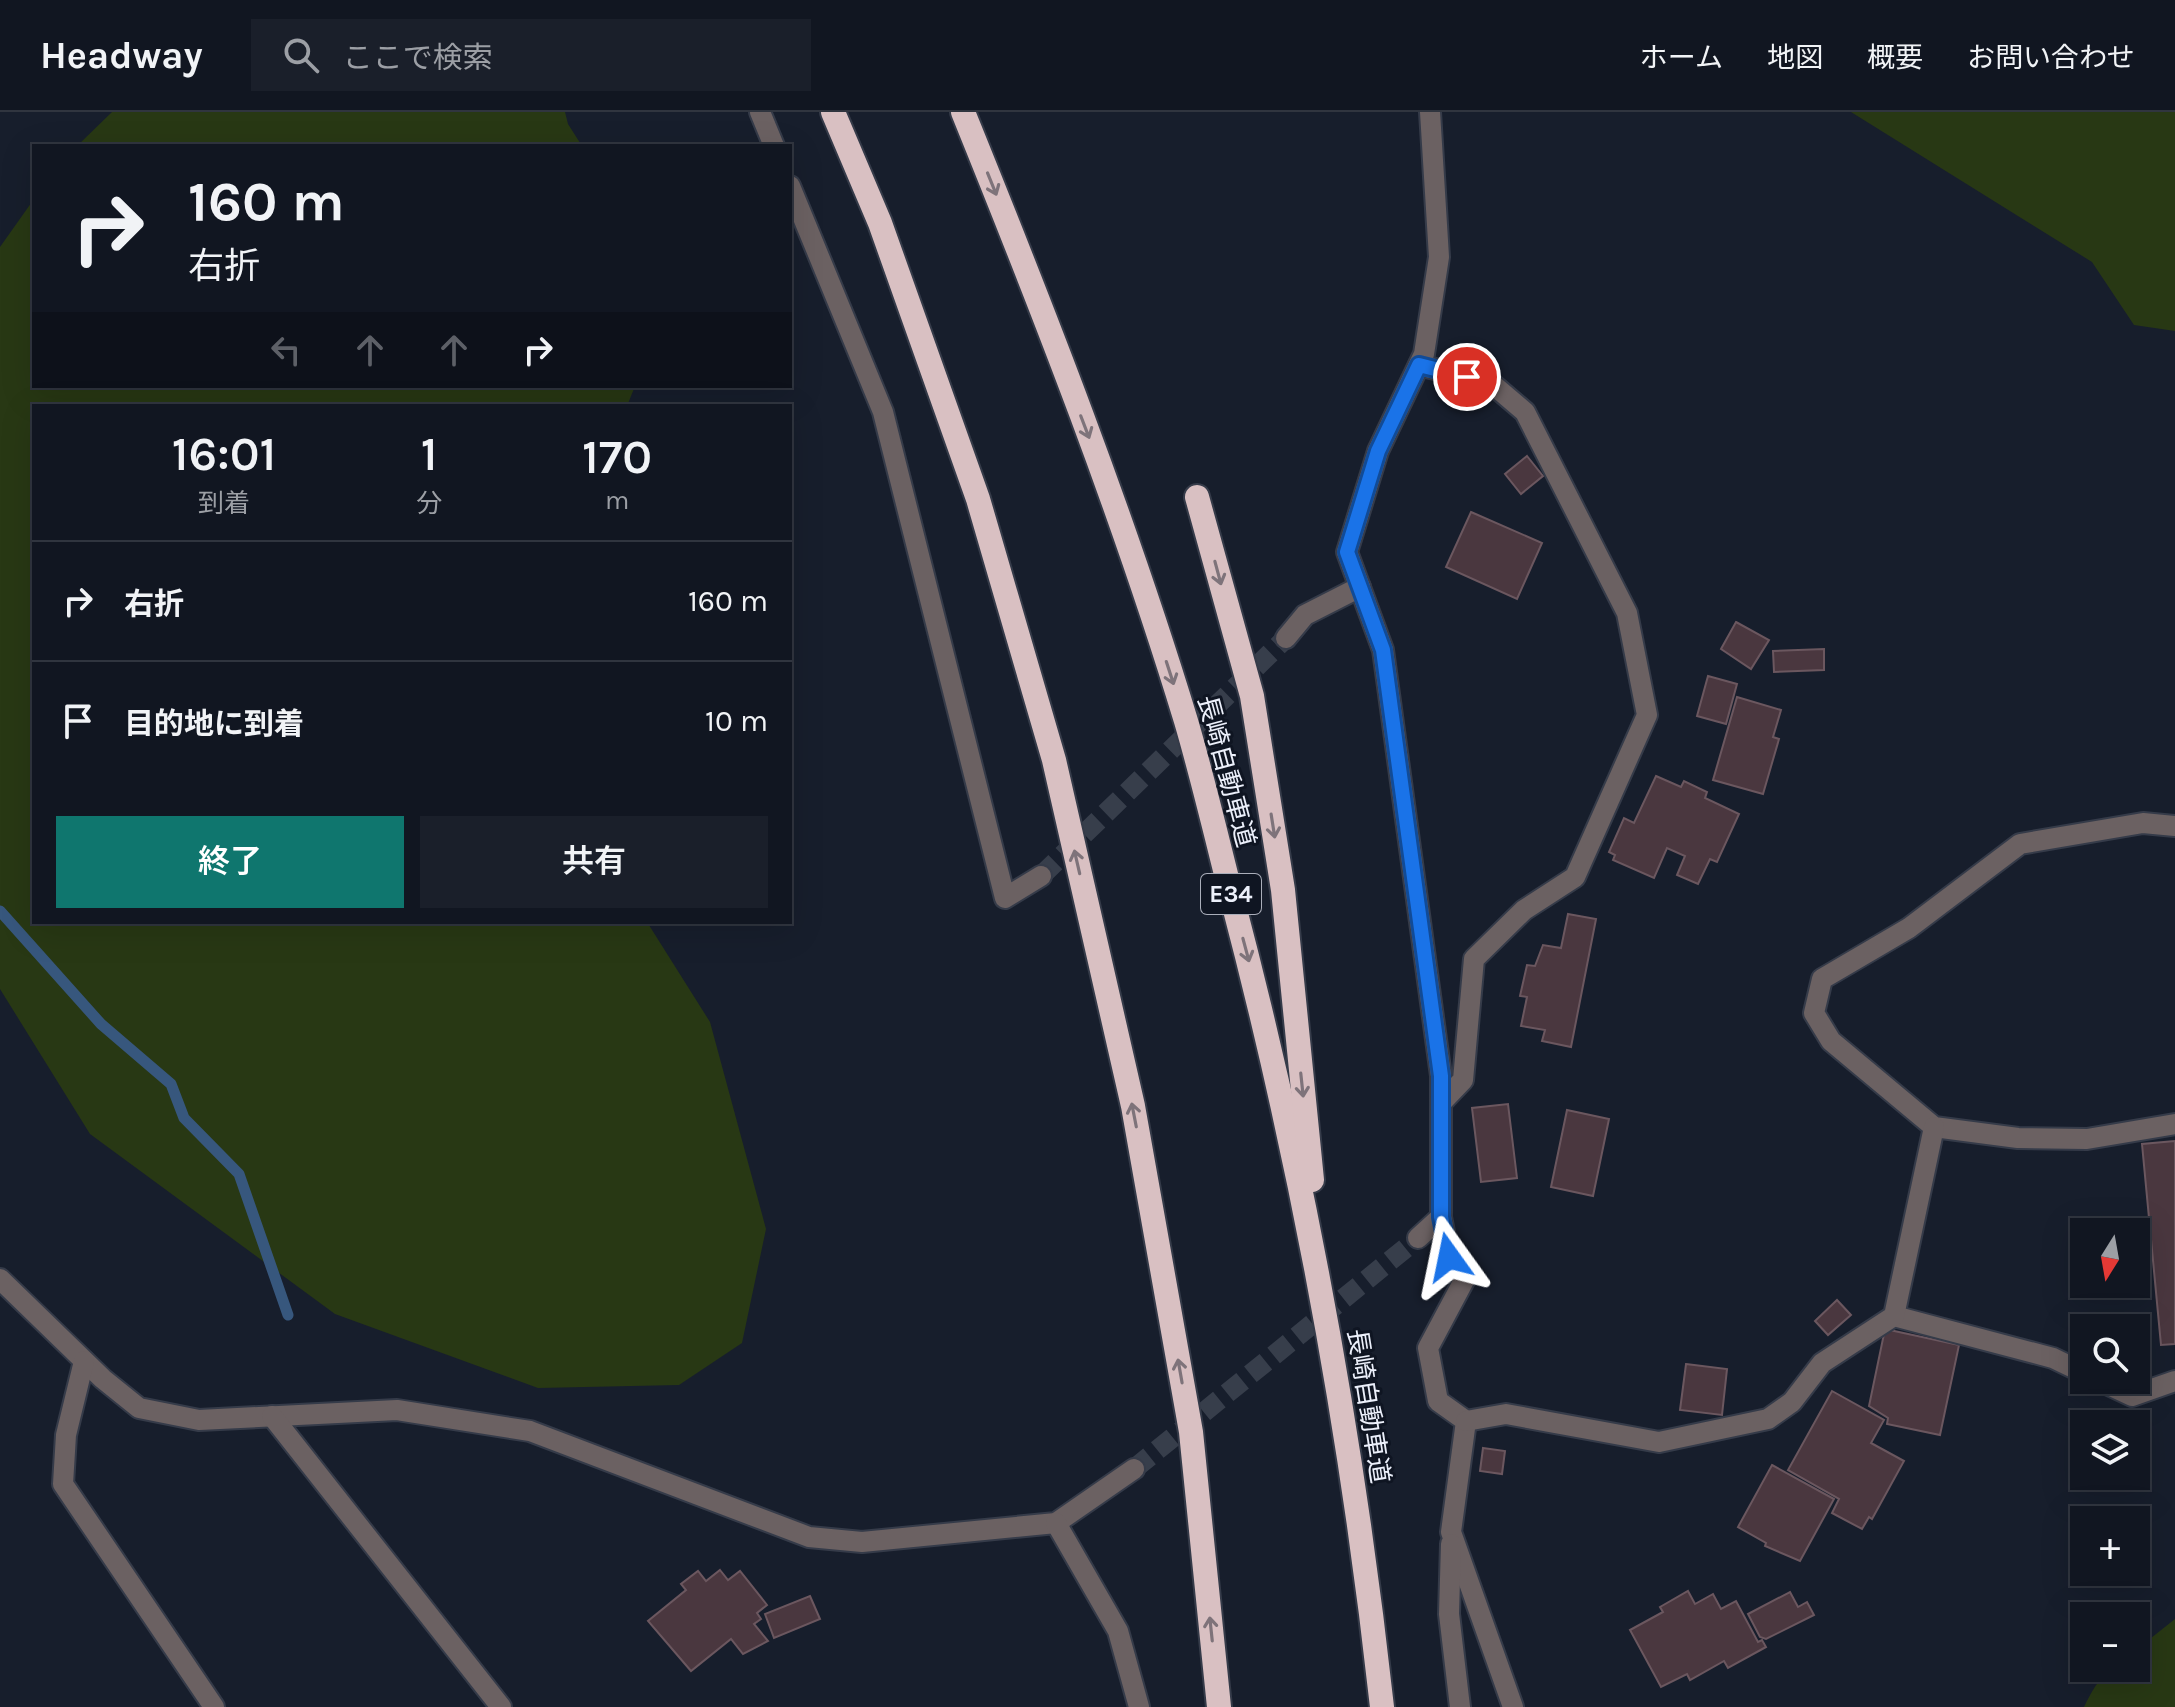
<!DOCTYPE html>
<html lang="ja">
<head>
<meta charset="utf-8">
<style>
	:root { --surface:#111621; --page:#1a1f2a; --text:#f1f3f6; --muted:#9c9fa5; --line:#30353f; --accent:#0f766e }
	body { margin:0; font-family:Karla,"Noto Sans JP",sans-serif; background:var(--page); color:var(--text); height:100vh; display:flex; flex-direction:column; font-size:30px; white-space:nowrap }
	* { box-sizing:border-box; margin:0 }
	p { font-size:26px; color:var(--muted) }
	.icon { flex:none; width:44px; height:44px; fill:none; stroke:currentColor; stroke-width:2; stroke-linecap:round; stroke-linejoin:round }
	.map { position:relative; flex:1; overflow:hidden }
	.sheet { position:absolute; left:32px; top:292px; width:760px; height:520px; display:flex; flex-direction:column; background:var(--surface); border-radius:0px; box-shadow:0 8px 32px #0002,0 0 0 2px var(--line) }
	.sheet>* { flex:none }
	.hud { position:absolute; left:32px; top:32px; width:760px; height:244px; border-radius:0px; box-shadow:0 8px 32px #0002,0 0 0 2px var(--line); background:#111621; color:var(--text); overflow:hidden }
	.needle { width:52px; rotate:191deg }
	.buttons { position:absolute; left:2070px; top:1106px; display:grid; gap:16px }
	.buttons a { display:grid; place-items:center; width:80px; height:80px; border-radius:0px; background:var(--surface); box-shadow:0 8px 32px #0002,0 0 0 2px var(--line); font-size:40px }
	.pin { position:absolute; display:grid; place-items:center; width:68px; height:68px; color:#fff; margin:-34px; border:4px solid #fff; border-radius:50%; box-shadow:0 2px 8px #0007 }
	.me { position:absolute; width:88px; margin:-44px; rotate:348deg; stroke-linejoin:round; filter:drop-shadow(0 0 6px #0008) }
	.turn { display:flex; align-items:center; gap:28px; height:168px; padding:0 24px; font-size:36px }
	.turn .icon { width:104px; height:104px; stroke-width:2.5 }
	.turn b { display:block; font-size:56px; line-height:68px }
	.lanes { display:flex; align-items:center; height:76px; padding:0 24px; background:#0003; justify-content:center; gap:40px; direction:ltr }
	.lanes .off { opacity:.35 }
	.eta { display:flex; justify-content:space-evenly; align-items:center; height:136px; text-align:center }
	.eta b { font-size:48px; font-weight:600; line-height:56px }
	.button { display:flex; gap:16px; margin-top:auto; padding:16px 24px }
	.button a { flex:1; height:92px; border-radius:0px; background:var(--accent); color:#fff; font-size:32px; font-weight:600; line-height:92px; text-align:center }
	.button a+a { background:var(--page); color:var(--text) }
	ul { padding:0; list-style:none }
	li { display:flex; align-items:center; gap:24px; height:120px; padding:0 24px; border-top:2px solid var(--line) }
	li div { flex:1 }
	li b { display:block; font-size:30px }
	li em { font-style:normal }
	header { display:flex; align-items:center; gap:48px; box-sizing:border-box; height:112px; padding:0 40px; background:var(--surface); border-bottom:2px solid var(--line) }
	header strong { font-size:38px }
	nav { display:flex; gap:44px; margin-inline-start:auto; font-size:28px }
	.search { width:560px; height:72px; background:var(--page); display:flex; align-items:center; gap:20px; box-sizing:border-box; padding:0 28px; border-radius:0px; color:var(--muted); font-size:30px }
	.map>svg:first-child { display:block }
	.green { fill:#283814 }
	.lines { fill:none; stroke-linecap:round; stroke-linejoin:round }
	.stream { stroke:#37577d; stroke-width:11 }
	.building { fill:#4a373f; stroke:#6b575f; stroke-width:2 }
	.minor-tunnel { stroke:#373e4b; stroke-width:20; stroke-dasharray:20 10; stroke-linecap:butt }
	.minor-casing { stroke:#353b49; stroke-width:24 }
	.highway-casing { stroke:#353b49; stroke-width:28 }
	.minor { stroke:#6b6162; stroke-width:20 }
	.highway { stroke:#d9c0c2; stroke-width:24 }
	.oneway { stroke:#7e737a }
	.route-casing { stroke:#114b97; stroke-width:20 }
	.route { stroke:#1a73e8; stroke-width:14 }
	.labels { text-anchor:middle; stroke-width:6; stroke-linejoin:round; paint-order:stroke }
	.shield { fill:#0f1522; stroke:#aaaeba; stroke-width:2 }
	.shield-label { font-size:24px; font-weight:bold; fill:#ecf0fb }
	.street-label { font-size:26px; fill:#ecf0fb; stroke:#0f1522 }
</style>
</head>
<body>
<header>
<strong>Headway</strong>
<div class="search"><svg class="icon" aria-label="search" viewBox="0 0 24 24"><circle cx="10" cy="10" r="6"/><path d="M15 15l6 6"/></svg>ここで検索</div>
<nav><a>ホーム</a><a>地図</a><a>概要</a><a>お問い合わせ</a></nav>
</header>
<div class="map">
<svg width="2175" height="1595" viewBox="0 0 2175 1595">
	<rect width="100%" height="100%" fill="#171e2c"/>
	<!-- green -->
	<g class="green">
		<polygon points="112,0 565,0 568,12 582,34 77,34"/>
		<polygon points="1851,0 2175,0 2175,219 2134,213 2092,150"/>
		<polygon points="34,87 34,274 635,274 627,294 34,294 34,810 647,810 710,910 766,1117 742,1231 679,1273 538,1276 335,1202 90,1022 0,877 0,135"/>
		<path d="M2175,1507V1595H2084C2098,1568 2103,1556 2136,1556V1538Z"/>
	</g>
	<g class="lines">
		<!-- stream -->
		<polyline class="stream" points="0,799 101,912 171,972 184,1006 239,1062 288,1203"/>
	</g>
	<!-- building -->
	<g class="building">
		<polygon points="1527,344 1543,364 1521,382 1505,362"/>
		<polygon points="1471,400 1542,431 1517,487 1446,455"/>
		<polygon points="1736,510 1769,528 1751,557 1721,537"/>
		<polygon points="1824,537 1824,558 1774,560 1773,539"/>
		<polygon points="1708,564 1737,572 1726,612 1697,604"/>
		<polygon points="1737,585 1781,598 1773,625 1779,627 1763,682 1713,668"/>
		<polygon points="1656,664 1681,675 1684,669 1707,680 1705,686 1739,702 1717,750 1710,747 1698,772 1677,763 1685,744 1667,736 1654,766 1613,748 1615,743 1609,740 1624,706 1634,711"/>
		<polygon points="1568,802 1596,807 1571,935 1542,929 1545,918 1521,914 1527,885 1520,884 1527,853 1535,854 1543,833 1561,836"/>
		<polygon points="1508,992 1517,1066 1481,1070 1472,996"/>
		<polygon points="1567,998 1609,1007 1593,1084 1551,1075"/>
		<polygon points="2175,1029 2175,1232 2161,1233 2142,1032"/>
		<polygon points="1837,1188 1851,1203 1828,1223 1815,1209"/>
		<polygon points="1885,1217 1959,1233 1940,1323 1887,1312 1888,1306 1869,1294"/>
		<polygon points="1686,1252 1727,1257 1722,1303 1680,1298"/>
		<polygon points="1832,1279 1884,1308 1871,1331 1904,1349 1872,1407 1869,1405 1862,1417 1832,1401 1839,1387 1788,1358"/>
		<polygon points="1483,1336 1505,1339 1502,1362 1480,1359"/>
		<polygon points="1772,1353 1834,1387 1800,1449 1765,1434 1766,1431 1738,1415"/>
		<polygon points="720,1458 728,1468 740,1459 767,1493 757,1501 761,1507 754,1512 768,1529 743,1542 731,1527 691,1559 648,1509 686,1478 681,1472 698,1459 706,1469"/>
		<polygon points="1688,1479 1695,1492 1713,1482 1721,1497 1736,1489 1758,1530 1762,1528 1766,1535 1728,1556 1724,1549 1690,1568 1687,1562 1661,1575 1630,1518 1663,1500 1660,1495"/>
		<polygon points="1790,1480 1798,1495 1807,1490 1814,1503 1766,1527 1760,1525 1748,1502"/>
		<polygon points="810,1484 820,1507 774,1526 765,1502"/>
	</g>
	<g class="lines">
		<!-- minor-tunnel -->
		<g class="minor-tunnel">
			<polyline points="1041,764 1286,526"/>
			<polyline points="1134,1357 1418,1126"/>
		</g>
		<defs>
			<g id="minor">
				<polyline points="760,0 774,34"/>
				<polyline points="1430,0 1439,145 1424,242 1378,339 1347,440 1383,538 1441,964 1441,1105 1449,1145 1469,1159 1428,1236 1438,1289 1466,1309 1451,1420 1513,1595"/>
				<polyline points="790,74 883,300 1005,786 1041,764"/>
				<polyline points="1419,253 1491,271 1525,300 1627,501 1647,603 1575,765 1524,798 1474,847 1463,968 1441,991"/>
				<polyline points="1286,526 1305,503 1360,475"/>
				<polyline points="2175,714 2143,711 2020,732 1909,816 1822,867 1814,901 1831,929 1934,1015 2018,1026 2087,1027 2175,1012"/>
				<polyline points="1418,1126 1441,1105"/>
				<polyline points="0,1167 103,1267 139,1296 199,1308 397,1298 530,1319 809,1425 862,1430 1056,1411 1134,1357"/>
				<polyline points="1894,1204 2053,1246 2084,1261"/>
				<polyline points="84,1249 66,1323 63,1372 214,1595"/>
				<polyline points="2098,1268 2132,1284 2175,1269"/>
				<polyline points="272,1304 501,1595"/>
				<polyline points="1466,1309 1506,1302 1659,1330 1768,1307 1792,1290 1822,1251 1894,1204 1934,1015"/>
				<polyline points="1056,1411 1118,1519 1139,1595"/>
				<polyline points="1451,1432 1449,1502 1460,1595"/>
			</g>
			<g id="highway">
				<polyline points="833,0 880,111 978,387 1054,648 1133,994 1191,1320 1219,1595"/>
				<path d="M963,0C1044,200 1123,402 1186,609C1203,667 1217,727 1232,786C1302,1052 1352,1322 1382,1595"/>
				<polyline points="1197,385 1252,584 1283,778 1312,1068"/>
			</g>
		</defs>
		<!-- minor casing -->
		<use href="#minor" class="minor-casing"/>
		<!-- highway casing -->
		<use href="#highway" class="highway-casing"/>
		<!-- minor -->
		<use href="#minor" class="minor"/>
		<!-- highway -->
		<use href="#highway" class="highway"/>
	</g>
	<!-- one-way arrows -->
	<defs><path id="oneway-shaft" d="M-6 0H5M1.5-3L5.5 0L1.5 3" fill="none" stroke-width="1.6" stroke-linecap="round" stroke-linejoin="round" transform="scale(2)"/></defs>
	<g class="oneway">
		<use href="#oneway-shaft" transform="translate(992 72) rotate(68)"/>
		<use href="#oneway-shaft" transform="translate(1085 315) rotate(69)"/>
		<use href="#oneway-shaft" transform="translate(1218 461) rotate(75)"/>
		<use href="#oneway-shaft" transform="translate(1170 561) rotate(72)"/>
		<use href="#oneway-shaft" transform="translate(1273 714) rotate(81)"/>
		<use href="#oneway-shaft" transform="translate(1077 750) rotate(-103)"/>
		<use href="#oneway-shaft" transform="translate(1246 838) rotate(75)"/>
		<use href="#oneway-shaft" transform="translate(1302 973) rotate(84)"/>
		<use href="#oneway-shaft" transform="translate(1134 1003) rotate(-101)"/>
		<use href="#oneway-shaft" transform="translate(1180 1259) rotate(-100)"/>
		<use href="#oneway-shaft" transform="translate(1211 1517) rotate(-96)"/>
	</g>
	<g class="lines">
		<defs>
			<polyline id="route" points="1449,1145 1441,1105 1441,964 1383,538 1347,440 1378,339 1419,253 1467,265"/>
		</defs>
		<!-- route casing -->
		<use href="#route" class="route-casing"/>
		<!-- route -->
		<use href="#route" class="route"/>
	</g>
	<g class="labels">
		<!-- shield labels -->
		<rect class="shield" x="1201" y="762" width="60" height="40" rx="6"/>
		<g class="shield-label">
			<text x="1231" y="790">E34</text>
		</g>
		<!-- street labels -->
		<g class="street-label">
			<text transform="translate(1227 659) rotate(75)" y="9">長崎自動車道</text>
			<text transform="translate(1369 1294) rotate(81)" y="9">長崎自動車道</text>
		</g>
	</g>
</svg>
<div class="buttons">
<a><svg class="needle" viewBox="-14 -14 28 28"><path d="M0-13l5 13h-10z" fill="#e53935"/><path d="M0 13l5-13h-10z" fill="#9c9fa5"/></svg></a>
<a><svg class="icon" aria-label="search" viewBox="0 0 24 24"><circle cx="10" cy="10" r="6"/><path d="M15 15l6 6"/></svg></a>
<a><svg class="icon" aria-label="layers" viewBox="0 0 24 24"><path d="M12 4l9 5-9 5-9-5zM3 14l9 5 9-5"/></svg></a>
<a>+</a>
<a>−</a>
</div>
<div class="pin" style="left:1467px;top:265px;background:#d93025"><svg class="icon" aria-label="arrive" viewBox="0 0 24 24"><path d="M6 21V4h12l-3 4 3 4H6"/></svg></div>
<svg class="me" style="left:1449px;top:1145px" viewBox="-20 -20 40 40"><path d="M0-17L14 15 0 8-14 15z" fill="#1a73e8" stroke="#fff" stroke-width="4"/></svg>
<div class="hud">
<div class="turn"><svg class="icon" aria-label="right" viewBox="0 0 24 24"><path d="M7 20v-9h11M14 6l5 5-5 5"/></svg><div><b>160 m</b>右折</div></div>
<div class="lanes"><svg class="icon off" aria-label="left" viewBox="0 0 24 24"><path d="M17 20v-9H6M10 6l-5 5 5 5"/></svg><svg class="icon off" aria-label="ahead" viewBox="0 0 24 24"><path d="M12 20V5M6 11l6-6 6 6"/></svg><svg class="icon off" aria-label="ahead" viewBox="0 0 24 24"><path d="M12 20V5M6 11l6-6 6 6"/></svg><svg class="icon" aria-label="right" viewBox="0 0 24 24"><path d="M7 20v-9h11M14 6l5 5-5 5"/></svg></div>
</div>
<section class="sheet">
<div class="eta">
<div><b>16:01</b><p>到着</p></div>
<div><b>1</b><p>分</p></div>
<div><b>170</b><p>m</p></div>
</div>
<ul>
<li><svg class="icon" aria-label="right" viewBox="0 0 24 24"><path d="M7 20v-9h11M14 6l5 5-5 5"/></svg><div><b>右折</b></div><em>160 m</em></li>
<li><svg class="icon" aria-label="arrive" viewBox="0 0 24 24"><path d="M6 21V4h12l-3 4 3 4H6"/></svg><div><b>目的地に到着</b></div><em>10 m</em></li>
</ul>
<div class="button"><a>終了</a><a>共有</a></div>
</section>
</div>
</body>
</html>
